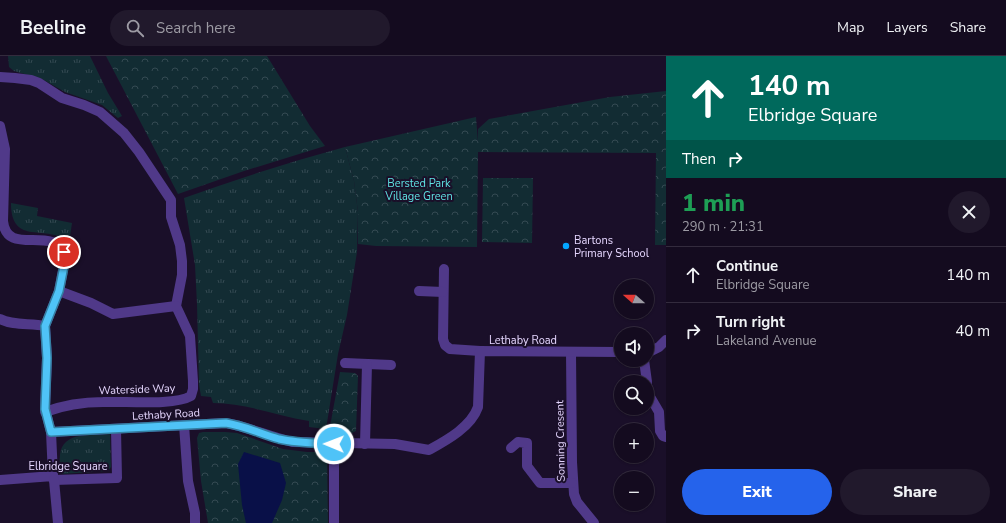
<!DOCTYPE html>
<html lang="en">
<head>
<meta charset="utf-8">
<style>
	:root { --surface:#140b1f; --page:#21192c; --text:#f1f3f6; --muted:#9d9ba4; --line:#332b3d; --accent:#2563eb }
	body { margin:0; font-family:"Nunito Sans",sans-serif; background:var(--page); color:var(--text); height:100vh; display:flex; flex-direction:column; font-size:15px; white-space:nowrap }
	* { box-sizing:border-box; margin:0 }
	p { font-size:13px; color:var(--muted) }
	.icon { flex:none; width:22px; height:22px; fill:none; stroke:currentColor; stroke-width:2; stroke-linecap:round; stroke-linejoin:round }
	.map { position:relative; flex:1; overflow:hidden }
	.side { display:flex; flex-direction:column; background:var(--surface); width:340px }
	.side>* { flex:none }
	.top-card { background:#00695c; color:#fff; overflow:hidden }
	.needle { width:26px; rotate:291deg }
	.controls { position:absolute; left:614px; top:223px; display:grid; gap:8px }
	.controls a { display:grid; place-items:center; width:40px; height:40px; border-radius:50%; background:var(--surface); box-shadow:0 1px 3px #0004,0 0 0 1px var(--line); font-size:20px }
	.pin { position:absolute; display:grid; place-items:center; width:34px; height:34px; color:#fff; margin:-17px; border:2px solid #fff; border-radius:50%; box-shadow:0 1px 4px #0007 }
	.me { position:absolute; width:44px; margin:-22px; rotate:271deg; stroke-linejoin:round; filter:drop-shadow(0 0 3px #0008) }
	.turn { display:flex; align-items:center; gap:14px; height:84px; padding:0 16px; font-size:18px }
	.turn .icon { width:52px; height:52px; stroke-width:2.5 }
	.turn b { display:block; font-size:28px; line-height:34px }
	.then { display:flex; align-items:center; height:38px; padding:0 16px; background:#0003; gap:8px; font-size:15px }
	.round { display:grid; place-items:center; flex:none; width:42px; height:42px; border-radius:21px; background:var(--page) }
	.headline { display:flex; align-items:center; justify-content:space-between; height:68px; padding:0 16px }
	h1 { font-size:24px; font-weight:800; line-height:30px; color:#1e9e55 }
	.cta { display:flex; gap:8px; margin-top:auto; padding:8px 16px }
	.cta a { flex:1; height:46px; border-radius:24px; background:var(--accent); color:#fff; font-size:16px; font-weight:800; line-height:46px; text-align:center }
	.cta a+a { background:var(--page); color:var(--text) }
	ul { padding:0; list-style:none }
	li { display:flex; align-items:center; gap:12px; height:56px; padding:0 16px; border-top:1px solid var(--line) }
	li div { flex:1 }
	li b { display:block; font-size:15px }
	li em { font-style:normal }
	header { display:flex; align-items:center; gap:24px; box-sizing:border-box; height:56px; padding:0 20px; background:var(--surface); border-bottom:1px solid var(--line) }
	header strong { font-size:19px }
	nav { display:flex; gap:22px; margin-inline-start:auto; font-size:14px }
	.search { width:280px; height:36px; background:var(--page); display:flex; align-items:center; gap:10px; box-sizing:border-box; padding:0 14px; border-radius:22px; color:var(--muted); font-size:15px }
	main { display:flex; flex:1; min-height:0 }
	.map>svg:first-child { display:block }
	.grass { fill:url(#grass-tufts) }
	.park { fill:url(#park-crowns) }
	.water { fill:#091048 }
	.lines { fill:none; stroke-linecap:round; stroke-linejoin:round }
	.minor { stroke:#503989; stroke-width:10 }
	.route-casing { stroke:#337fa1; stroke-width:10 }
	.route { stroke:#4fc3f7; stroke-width:7 }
	.poi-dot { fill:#03a6ff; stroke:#1a0f29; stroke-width:1.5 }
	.labels { text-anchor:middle; stroke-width:4; stroke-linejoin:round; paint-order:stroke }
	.park-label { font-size:11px; fill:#5fe3e3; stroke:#1a0f29 }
	.poi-label { font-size:11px; fill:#e6d7ff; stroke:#1a0f29; text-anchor:start }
	.street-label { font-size:11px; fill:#e6d7ff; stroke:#1a0f29 }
</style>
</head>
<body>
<header>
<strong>Beeline</strong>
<div class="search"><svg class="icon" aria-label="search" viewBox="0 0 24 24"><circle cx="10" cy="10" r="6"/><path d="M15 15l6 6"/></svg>Search here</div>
<nav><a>Map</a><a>Layers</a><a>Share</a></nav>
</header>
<main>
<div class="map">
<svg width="666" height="467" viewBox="0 0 666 467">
	<defs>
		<pattern id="grass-tufts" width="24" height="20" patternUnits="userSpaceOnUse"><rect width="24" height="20" fill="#122c33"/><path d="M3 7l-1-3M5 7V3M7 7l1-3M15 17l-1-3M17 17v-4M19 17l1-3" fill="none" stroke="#344a52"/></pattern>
		<pattern id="park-crowns" width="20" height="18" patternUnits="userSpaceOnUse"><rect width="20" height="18" fill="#122c33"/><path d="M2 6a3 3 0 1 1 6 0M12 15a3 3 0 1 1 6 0" fill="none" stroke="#344a52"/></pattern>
	</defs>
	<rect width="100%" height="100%" fill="#1a0f29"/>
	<!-- grass -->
	<g class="grass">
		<polygon points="8,0 90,0 108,37 122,60 118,62 102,49 65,36 42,23 14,15 9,11"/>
		<path d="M345,91L354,125L358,156L357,196L347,259L338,298L326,373L309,371V365C277,360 246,347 213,347L211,341L201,340L199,329L197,248L195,209L184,142C237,123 290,106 345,91Z"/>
		<path d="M11,147L38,152L37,160L72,167L69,187C48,166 11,192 11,147Z"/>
		<path d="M110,378L111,411L108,415L61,418C60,412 59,405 60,399C62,375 93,379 110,378Z"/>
	</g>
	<!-- park -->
	<g class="park">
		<polygon points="106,0 267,0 310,70 325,90 244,115 178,138"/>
		<polygon points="666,35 666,189 655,189 656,97 478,96 477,191 376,190 358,188 358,156 354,125 345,91 476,61 478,86 478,73 489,63 610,41"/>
		<polygon points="483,122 533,122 532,187 482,186"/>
		<polygon points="340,316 355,317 358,320 356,375 352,377 329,376"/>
		<polygon points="203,376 225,376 237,377 283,393 307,396 322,396 327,400 328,467 208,467 201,425 197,382 199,377"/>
	</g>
	<!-- water -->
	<polygon class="water" points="244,396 280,407 286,427 282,444 272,467 246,467 242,449 238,408"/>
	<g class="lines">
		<!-- minor -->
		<g class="minor">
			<path d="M0,21L15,22L31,24L39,27L62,42L84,49L100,56L124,77L139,96L171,144V161L180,189L182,205V219L176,250L190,280L193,325V333L191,340C174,350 125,345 103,346C83,346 64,349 45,356"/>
			<path d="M0,70L5,93L3,165C6,193 33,180 52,186C57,188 61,192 65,196L64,209L59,235L45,270L47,302L45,353L51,376L53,420"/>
			<polyline points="444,213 443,283 445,289 450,293 480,295"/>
			<polyline points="59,235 91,247 113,258 176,250"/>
			<polyline points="419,235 443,236"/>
			<path d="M0,263C13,270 30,267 45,270"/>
			<polyline points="571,296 572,406 574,438 577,446 594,467"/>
			<polyline points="647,297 659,291 666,284"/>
			<polyline points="644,304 647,326"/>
			<polyline points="345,307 391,309"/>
			<polyline points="647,329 649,339 659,356 660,375 663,380 666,381"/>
			<polyline points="184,369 188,425 195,457 195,467"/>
			<path d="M51,376L226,367C249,371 270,381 293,386L395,388L429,394C447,384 471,371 478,351L480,295L621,296"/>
			<polyline points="334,388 334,467"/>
			<polyline points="365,388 367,308"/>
			<polyline points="511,392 518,386 527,387 527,410 540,427 572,427"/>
			<polyline points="0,424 53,420 54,424 117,422 116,373"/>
			<polyline points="54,424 58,467"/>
		</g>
	</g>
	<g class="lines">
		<defs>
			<path id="route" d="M64,196V210L59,235L45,270L47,302L45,353L51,376L226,367C245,370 261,378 279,383C297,387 316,387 334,388"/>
		</defs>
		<!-- route casing -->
		<use href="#route" class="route-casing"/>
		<!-- route -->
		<use href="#route" class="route"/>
	</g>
	<!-- markers -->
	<circle class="poi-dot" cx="566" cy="190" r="4"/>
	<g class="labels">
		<!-- park labels -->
		<g class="park-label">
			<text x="419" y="131">Bersted Park<tspan x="419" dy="13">Village Green</tspan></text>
		</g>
		<!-- poi labels -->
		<g class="poi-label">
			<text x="574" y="188">Bartons<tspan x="574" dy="13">Primary School</tspan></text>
		</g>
		<!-- street labels -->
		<g class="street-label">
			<text x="523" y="288">Lethaby Road</text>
			<text transform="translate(137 333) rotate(-2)" y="4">Waterside Way</text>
			<text transform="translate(166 358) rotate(-3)" y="4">Lethaby Road</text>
			<text transform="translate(560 385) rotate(-91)" y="4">Sonning Cresent</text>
			<text x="68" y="414">Elbridge Square</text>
		</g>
	</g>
</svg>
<div class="controls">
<a><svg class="needle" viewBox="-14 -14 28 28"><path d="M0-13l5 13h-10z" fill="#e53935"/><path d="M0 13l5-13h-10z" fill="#9d9ba4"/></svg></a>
<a><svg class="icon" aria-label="sound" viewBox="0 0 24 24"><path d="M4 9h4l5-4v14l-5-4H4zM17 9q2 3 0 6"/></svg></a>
<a><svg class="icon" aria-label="search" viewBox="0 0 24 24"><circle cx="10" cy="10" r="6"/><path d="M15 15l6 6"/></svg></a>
<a>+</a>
<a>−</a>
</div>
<div class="pin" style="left:64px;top:196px;background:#d93025"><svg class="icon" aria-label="arrive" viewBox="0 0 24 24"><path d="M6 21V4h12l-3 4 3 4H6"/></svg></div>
<svg class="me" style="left:334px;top:388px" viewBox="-20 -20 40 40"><circle r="17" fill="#4fc3f7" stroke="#fff" stroke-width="3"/><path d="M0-11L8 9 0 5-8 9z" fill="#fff"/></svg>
</div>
<section class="side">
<div class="top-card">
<div class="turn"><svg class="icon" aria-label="ahead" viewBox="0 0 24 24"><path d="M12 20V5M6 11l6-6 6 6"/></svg><div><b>140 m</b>Elbridge Square</div></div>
<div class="then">Then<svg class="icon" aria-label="right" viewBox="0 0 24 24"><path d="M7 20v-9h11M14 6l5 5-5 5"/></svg></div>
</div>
<div class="headline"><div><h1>1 min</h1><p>290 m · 21:31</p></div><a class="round"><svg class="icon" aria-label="close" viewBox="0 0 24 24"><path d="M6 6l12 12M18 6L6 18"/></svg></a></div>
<ul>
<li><svg class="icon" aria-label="ahead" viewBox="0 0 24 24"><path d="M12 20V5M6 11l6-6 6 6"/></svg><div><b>Continue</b><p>Elbridge Square</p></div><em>140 m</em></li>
<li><svg class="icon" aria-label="right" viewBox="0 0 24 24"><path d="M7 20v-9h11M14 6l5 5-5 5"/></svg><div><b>Turn right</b><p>Lakeland Avenue</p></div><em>40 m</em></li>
</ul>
<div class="cta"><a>Exit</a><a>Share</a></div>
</section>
</main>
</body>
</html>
